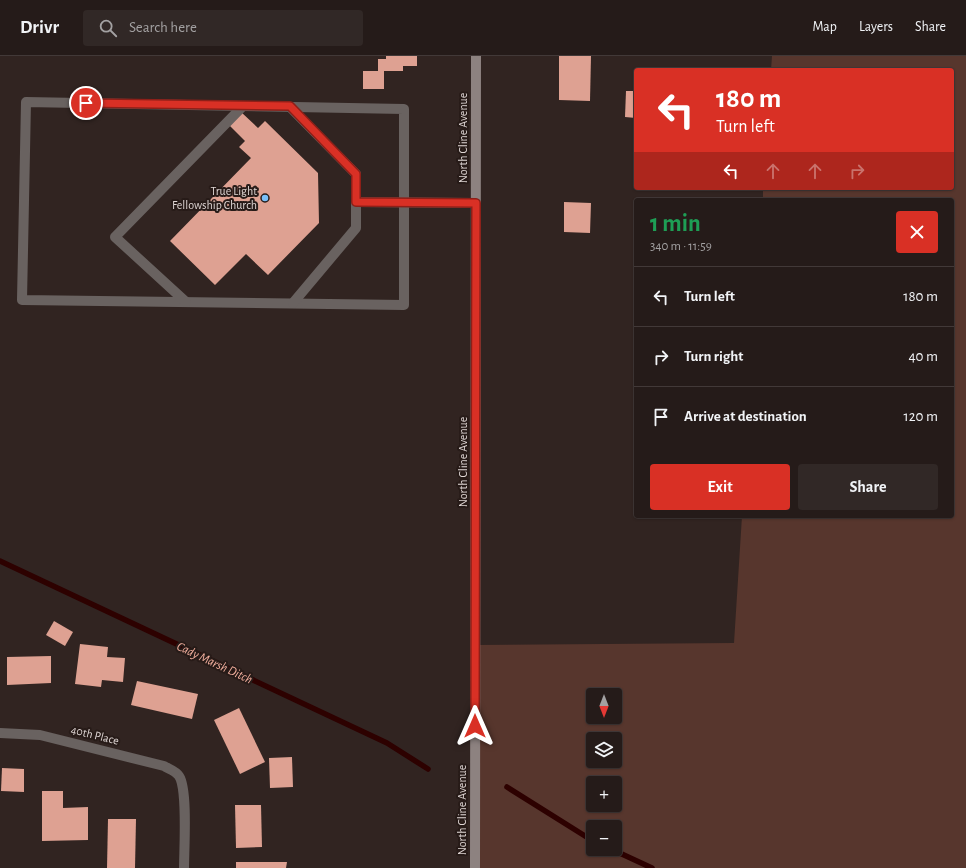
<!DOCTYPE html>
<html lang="en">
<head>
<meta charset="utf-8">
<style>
	:root { --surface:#251b19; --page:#312826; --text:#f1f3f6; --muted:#a3a1a2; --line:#423938; --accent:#d93025 }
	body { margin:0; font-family:"Alegreya Sans",sans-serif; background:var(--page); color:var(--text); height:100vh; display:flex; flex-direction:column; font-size:15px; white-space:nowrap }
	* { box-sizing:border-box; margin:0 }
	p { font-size:13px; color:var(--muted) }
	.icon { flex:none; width:22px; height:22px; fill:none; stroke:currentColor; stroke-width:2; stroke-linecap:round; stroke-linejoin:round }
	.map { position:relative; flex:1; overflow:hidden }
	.panel { position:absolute; left:634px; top:142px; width:320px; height:320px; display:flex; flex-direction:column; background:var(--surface); border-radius:4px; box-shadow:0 1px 3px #0004,0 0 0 1px var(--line) }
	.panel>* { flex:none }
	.banner { position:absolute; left:634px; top:12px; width:320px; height:122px; border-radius:4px; box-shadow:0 1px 3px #0004,0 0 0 1px var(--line); background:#d93025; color:#fff; overflow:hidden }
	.needle { width:26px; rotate:180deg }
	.tools { position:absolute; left:586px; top:632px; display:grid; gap:8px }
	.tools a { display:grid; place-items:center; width:36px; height:36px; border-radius:4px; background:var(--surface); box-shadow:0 1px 3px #0004,0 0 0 1px var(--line); font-size:20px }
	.pin { position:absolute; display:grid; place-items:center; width:34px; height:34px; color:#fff; margin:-17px; border:2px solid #fff; border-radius:50%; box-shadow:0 1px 4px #0007 }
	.me { position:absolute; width:44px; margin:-22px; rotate:0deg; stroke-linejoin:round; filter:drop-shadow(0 0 3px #0008) }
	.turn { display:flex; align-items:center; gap:14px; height:84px; padding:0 16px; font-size:18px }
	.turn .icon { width:52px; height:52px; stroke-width:2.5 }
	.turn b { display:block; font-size:28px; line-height:34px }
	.lanes { display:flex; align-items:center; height:38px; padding:0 16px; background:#0003; justify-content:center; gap:20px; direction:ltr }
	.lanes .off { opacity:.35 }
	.round { display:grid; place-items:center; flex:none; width:42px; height:42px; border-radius:4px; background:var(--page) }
	.head { display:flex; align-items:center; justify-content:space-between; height:68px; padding:0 16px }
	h1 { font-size:24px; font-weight:700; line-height:30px; color:#1e9e55 }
	.button { display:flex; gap:8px; margin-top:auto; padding:8px 16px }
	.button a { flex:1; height:46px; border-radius:4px; background:var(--accent); color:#fff; font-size:16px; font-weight:700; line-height:46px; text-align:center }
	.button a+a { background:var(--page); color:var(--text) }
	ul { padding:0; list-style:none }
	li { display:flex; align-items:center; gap:12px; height:60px; padding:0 16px; border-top:1px solid var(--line) }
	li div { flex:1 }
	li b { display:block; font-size:15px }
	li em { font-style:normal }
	header { display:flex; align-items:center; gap:24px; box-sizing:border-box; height:56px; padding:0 20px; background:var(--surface); border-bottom:1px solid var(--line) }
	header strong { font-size:19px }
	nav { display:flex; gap:22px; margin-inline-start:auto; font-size:14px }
	.search { width:280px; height:36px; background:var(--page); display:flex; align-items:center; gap:10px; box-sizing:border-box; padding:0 14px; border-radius:4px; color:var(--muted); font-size:15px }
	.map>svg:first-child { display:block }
	.green { fill:#57362d; fill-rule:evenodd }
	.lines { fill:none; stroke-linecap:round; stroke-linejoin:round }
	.stream { stroke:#2d0100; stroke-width:5.5 }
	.building { fill:#dea192 }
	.lane { stroke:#696260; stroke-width:10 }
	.street { stroke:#696260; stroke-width:10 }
	.secondary { stroke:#8d8280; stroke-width:10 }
	.route-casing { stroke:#8d1f18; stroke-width:10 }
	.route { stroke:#d93025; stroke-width:7 }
	.poi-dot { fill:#79bff8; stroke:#271b18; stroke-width:1.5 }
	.labels { text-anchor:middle; stroke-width:4; stroke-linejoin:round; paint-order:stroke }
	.street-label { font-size:12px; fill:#dfd6d4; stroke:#271b18 }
	.poi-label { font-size:12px; fill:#dfd6d4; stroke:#271b18; text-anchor:end }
	.water-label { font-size:13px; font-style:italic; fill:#f4b09f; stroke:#271b18 }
</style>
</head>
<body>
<header>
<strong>Drivr</strong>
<div class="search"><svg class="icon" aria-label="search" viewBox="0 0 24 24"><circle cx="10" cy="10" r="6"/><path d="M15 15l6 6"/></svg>Search here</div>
<nav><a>Map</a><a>Layers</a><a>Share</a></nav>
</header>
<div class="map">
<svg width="966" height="812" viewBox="0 0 966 812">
	<rect width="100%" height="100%" fill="#312421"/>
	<!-- green -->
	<path class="green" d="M772,0H966V812H475V589L734,587L742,460H952V144H763V132H952V14H771ZM593,639H615V661H593ZM593,683H615V705H593ZM593,727H615V749H593ZM593,771H615V793H593Z"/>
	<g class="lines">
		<!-- stream -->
		<g class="stream">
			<polyline points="0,505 387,687 428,713"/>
			<polyline points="507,731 593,785"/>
			<polyline points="611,793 652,812"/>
		</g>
	</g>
	<!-- building -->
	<g class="building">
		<polygon points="386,0 417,0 417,10 403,10 403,15 384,15 384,33 363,33 363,15 378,15 378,3 386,3"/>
		<polygon points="559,0 591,0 590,45 559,44"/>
		<polygon points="626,35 636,35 636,62 625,61"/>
		<polygon points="241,56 258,72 265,65 318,117 319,167 268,219 246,198 215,229 170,185 251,102 239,91 245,85 229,69"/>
		<polygon points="564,146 591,147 590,177 564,176"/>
		<polygon points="54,565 73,576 65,590 46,579"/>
		<polygon points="80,588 108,591 107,601 125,602 123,626 102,624 101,631 75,628"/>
		<polygon points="51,600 51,627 7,629 7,601"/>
		<polygon points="137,625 198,638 192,663 131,649"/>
		<polygon points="239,652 265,706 240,718 214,664"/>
		<polygon points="292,701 293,731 270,732 269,702"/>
		<polygon points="2,712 24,713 24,736 1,735"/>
		<polygon points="42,735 63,735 63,752 88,751 88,784 42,785"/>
		<polygon points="235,749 261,749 262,791 236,792"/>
		<polygon points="108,763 136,763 135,812 107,812"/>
		<polygon points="236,806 287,806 286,812 236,812"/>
	</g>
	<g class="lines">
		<!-- lane -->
		<g class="lane">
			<polygon points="26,46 404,53 404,249 22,244"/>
			<polyline points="290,51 356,118 356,172 293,247"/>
			<polyline points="356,146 476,147"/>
			<polyline points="186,246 115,181 243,50"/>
		</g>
		<!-- street -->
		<path class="street" d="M0,677L40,679L164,710C169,713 176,715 179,720C188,733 184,794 184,812"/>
		<!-- secondary -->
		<polyline class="secondary" points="475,812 476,0"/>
	</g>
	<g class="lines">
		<defs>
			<polyline id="route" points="86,47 290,50 356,118 356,146 476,147 475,670"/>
		</defs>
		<!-- route casing -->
		<use href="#route" class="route-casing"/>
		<!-- route -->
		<use href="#route" class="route"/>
	</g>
	<!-- markers -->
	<circle class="poi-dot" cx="265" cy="142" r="4"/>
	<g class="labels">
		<!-- street labels -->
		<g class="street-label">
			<text transform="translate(463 82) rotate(-90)" y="4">North Cline Avenue</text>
			<text transform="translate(463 406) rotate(-90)" y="4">North Cline Avenue</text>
			<text transform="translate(95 679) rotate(14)" y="4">40th Place</text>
			<text transform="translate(462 754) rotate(-90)" y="4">North Cline Avenue</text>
		</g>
		<!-- poi labels -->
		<g class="poi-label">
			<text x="257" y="139">True Light<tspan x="257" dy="14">Fellowship Church</tspan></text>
		</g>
		<!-- water labels -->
		<g class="water-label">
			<text transform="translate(215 606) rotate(25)" y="5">Cady Marsh Ditch</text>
		</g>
	</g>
</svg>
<div class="tools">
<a><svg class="needle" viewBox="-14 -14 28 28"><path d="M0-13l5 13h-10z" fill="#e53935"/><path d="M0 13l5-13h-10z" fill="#a3a1a2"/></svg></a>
<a><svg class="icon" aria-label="layers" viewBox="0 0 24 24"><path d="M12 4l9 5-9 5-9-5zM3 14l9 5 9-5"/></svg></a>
<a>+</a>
<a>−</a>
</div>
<div class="pin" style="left:86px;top:47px;background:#d93025"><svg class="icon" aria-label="arrive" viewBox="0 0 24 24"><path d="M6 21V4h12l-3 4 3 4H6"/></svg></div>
<svg class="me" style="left:475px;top:670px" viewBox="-20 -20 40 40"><path d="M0-17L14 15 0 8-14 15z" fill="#d93025" stroke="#fff" stroke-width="4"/></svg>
<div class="banner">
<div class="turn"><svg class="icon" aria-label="left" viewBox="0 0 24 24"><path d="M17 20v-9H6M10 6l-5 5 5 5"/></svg><div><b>180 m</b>Turn left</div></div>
<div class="lanes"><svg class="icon" aria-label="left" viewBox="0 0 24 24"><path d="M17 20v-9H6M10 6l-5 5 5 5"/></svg><svg class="icon off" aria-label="ahead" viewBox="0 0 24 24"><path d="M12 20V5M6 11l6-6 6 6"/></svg><svg class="icon off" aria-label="ahead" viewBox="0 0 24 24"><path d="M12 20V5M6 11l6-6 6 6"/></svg><svg class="icon off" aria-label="right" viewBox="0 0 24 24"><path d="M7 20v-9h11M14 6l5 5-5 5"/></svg></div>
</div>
<section class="panel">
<div class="head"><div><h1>1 min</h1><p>340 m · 11:59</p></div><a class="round" style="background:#d93025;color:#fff"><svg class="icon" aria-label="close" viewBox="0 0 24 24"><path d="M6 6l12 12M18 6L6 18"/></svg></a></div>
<ul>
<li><svg class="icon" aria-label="left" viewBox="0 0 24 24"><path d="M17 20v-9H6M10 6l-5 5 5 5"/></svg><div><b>Turn left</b></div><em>180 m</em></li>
<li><svg class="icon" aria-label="right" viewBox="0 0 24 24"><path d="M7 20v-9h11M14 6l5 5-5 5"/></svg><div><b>Turn right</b></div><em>40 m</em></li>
<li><svg class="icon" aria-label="arrive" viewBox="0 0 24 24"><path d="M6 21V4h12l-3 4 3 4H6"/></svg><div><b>Arrive at destination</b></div><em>120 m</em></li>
</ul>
<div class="button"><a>Exit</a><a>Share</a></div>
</section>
</div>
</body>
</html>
